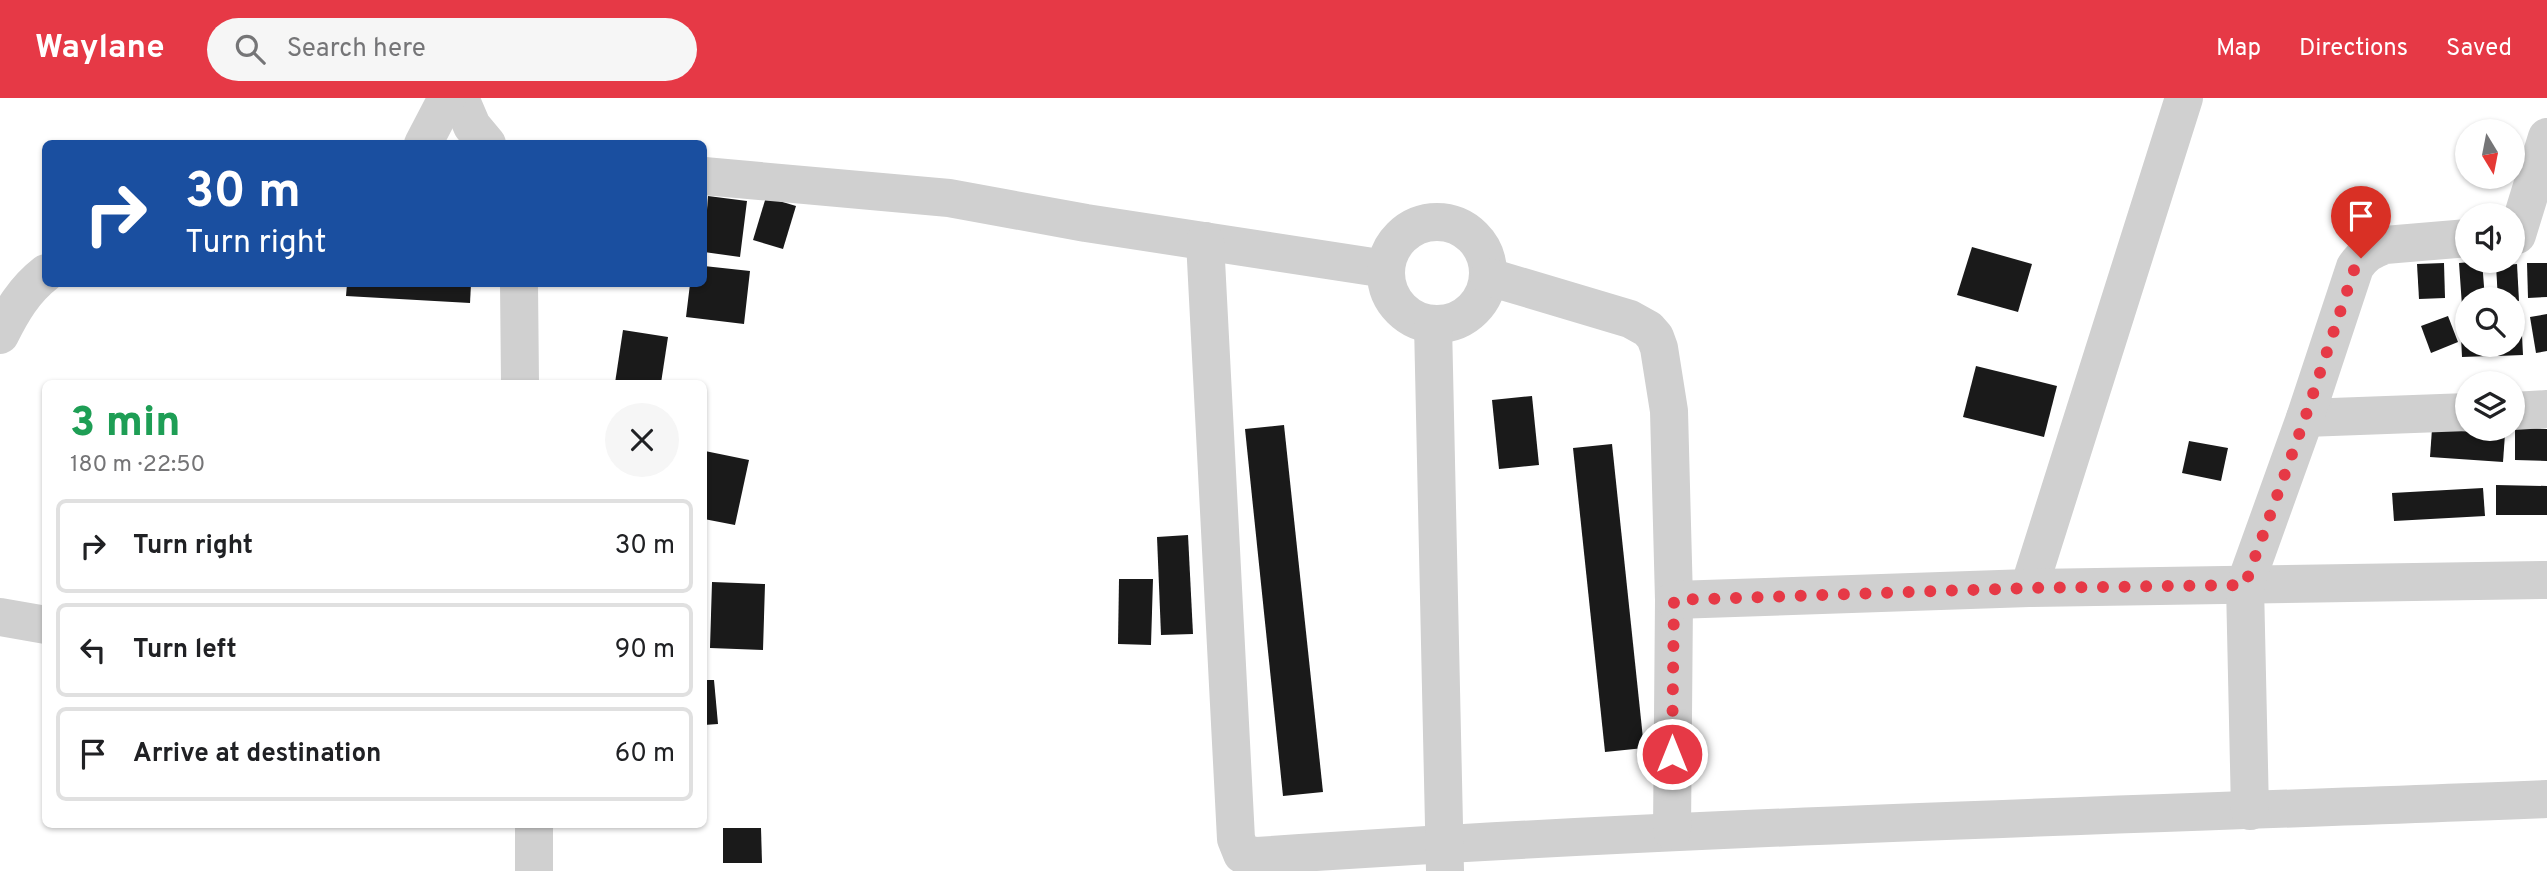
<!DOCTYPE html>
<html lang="en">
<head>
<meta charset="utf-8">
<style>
	:root { --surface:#fff; --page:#f6f6f6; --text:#202124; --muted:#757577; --line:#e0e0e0; --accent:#e63946 }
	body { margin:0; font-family:Overpass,sans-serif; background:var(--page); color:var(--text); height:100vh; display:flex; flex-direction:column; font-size:26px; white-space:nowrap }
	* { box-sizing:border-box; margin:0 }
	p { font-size:23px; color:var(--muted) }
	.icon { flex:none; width:38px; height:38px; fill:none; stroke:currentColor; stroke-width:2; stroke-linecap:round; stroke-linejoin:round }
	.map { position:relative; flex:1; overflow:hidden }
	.panel { position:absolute; left:42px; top:282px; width:665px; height:448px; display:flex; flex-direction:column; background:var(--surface); border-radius:10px; box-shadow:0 2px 5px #0004 }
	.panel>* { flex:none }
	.banner { position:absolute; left:42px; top:42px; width:665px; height:147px; border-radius:10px; box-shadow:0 2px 5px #0004; background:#1a4fa0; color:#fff; overflow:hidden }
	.needle { width:46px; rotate:170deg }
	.buttons { position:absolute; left:2455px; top:21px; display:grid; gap:14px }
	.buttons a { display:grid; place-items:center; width:70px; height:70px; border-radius:50%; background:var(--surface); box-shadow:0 2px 5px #0004; font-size:35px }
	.pin { position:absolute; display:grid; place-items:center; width:60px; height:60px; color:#fff; margin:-72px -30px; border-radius:50% 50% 50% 0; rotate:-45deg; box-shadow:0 0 7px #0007 }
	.pin .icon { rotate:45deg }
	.me { position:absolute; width:77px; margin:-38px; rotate:0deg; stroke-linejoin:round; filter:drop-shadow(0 0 5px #0008) }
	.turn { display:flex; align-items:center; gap:24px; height:147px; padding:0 28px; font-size:32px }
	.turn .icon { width:91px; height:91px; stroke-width:2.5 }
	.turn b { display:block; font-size:49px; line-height:60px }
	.round { display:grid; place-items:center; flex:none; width:74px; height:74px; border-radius:37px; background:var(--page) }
	.overview { display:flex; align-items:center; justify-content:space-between; height:119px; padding:0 28px }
	h1 { font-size:42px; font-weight:800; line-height:52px; color:#1e9e55 }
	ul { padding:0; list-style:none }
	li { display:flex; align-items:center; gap:21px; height:94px; margin:0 14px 10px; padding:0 14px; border:4px solid var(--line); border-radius:10px }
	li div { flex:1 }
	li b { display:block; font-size:26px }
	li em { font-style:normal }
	header { display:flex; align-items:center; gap:42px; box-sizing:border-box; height:98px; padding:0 35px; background:var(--accent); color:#fff }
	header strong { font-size:33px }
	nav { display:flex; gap:38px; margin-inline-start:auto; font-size:24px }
	.search { width:490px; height:63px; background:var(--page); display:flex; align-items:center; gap:18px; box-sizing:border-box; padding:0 24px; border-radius:38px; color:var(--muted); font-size:26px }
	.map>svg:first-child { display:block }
	.building { fill:#1a1a1a }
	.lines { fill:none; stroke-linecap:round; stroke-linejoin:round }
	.minor { stroke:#d0d0d0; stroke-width:38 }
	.route { stroke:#e63946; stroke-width:12; stroke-dasharray:0 21.6 }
</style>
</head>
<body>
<header>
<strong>Waylane</strong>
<div class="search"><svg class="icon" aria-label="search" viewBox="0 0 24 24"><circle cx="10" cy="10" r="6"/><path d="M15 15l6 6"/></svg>Search here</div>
<nav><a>Map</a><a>Directions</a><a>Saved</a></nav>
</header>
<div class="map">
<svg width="2547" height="773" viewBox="0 0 2547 773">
	<rect width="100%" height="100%" fill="#fff"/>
	<!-- building -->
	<g class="building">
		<polygon points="708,98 747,103 740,159 704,154"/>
		<polygon points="766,99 796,108 783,151 753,142"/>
		<polygon points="1972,149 2032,166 2018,214 1957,197"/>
		<polygon points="2482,163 2485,201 2468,201 2468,207 2462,208 2459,165"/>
		<polygon points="2444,165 2445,200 2419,201 2417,166"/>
		<polygon points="2527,165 2547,165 2547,199 2528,200"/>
		<polygon points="2517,166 2519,203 2498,201 2496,168"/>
		<polygon points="704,168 750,173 744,226 686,219 690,186 704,186"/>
		<polygon points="347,186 471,186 470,205 346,198"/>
		<polygon points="2547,216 2547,253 2536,255 2530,219"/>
		<polygon points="2521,217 2523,257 2497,258 2496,247 2513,247 2513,218"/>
		<polygon points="2448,218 2458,244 2431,255 2421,228"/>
		<polygon points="2468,218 2468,247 2490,247 2490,258 2462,259 2460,219"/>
		<polygon points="623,232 668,239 661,285 615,285"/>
		<polygon points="1976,268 2057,288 2044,339 1963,319"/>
		<polygon points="1532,298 1539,367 1499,371 1492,302"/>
		<polygon points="1284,327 1323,694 1283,698 1245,331"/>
		<polygon points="2515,330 2547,331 2547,363 2515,362"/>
		<polygon points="2432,331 2505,336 2503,364 2430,359"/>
		<polygon points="2189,343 2228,350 2221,383 2182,375"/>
		<polygon points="1612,346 1644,650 1605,654 1573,350"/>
		<polygon points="705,353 749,362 735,427 704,421"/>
		<polygon points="2496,387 2547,388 2547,417 2496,417"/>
		<polygon points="2483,390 2485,418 2394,423 2392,395"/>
		<polygon points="1188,437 1193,536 1161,537 1157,439"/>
		<polygon points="1119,481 1153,481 1151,547 1118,546"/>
		<polygon points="712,484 765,486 763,552 710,550"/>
		<polygon points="704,582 714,582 718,626 704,627"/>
		<polygon points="723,730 761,730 762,765 723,765"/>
	</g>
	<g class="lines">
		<!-- minor -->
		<g class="minor">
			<polyline points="460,0 472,28 487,46"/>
			<polyline points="423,46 447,0"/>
			<polyline points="704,78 949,100 1086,125 1386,171"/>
			<circle cx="1437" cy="175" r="51"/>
			<polyline points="2517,137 2547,39"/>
			<path d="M1205,143L1236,741L1242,756L1257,758C1686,728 2117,718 2547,701"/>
			<polyline points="1489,179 1630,221 1648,231 1655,239 1659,250 1669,313 1674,502 1672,733"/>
			<polyline points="519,186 520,285"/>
			<polyline points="1433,226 1445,773"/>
			<path d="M0,237C12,213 24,192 46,175"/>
			<polyline points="2513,313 2547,311"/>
			<polyline points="2305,320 2468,314"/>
			<polyline points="2029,490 2184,0"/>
			<polyline points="1674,502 2029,490 2547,482"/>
			<polyline points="0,519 46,527"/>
			<path d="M2250,713L2245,487L2305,320L2355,169C2363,157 2371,152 2385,147L2468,140"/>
			<polyline points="534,726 534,773"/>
		</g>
	</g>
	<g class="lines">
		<!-- route -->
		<polyline class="route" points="1672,656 1674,502 2029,490 2245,487 2305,320 2355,169 2361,160"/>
	</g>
</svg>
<div class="buttons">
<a><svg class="needle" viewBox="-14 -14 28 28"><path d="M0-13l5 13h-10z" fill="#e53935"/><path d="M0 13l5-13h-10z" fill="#757577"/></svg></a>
<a><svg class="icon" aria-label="sound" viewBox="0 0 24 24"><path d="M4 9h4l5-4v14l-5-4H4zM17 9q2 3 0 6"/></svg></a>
<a><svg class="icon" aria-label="search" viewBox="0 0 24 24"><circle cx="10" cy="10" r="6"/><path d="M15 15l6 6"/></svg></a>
<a><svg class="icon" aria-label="layers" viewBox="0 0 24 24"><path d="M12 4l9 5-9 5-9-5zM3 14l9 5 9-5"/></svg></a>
</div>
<div class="pin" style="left:2361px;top:160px;background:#d93025"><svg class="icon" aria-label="arrive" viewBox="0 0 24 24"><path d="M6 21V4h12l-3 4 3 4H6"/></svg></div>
<svg class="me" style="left:1672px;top:656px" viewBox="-20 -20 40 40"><circle r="17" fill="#e63946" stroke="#fff" stroke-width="3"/><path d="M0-11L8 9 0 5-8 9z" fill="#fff"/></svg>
<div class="banner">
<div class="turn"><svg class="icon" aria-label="right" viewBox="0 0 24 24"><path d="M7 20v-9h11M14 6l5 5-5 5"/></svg><div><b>30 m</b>Turn right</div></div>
</div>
<section class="panel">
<div class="overview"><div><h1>3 min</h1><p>180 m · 22:50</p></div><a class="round"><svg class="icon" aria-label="close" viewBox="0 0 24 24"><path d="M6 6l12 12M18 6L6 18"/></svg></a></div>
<ul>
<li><svg class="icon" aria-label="right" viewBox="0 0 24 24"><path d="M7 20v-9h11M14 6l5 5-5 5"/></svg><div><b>Turn right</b></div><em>30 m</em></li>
<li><svg class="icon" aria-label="left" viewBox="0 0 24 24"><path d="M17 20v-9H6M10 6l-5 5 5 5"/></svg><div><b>Turn left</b></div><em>90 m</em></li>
<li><svg class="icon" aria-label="arrive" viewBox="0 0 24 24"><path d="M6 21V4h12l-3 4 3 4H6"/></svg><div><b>Arrive at destination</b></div><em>60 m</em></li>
</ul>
</section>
</div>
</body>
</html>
